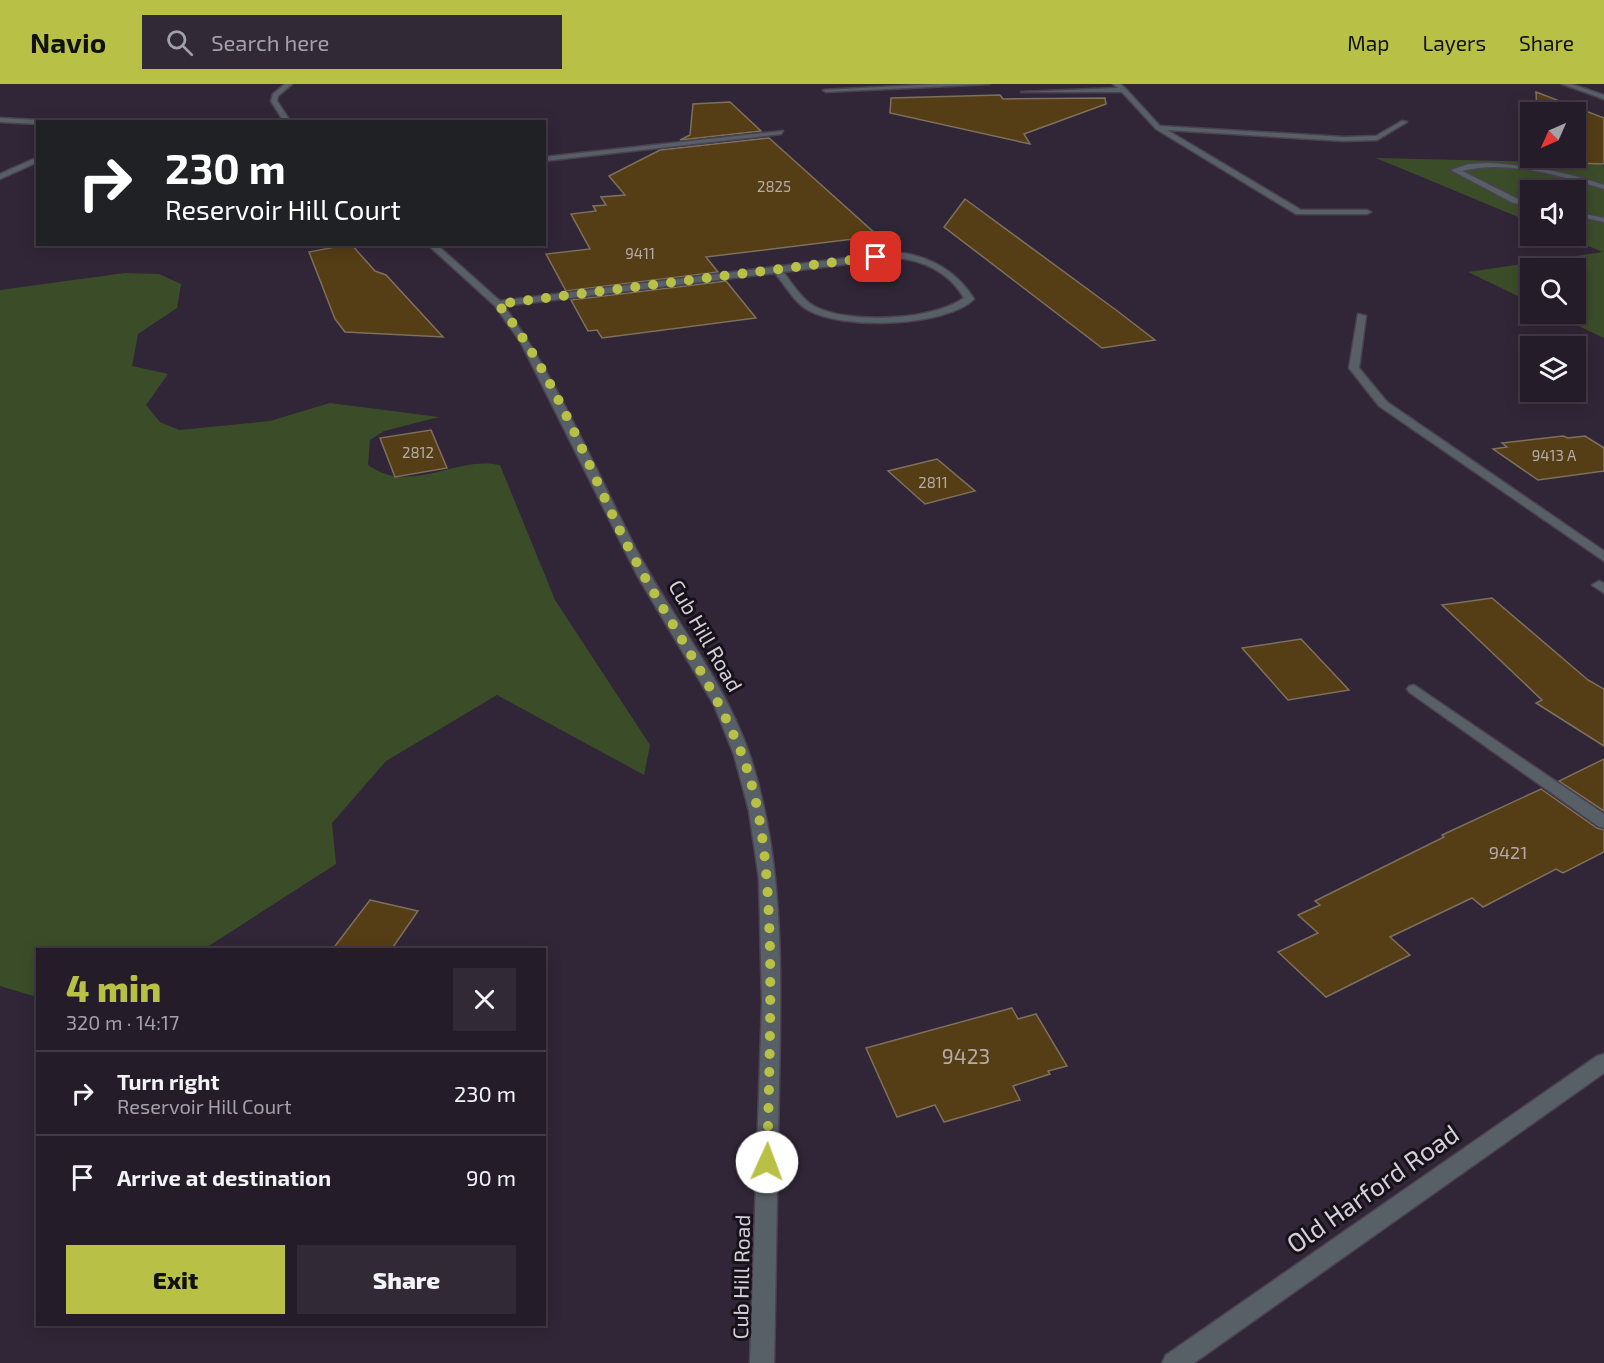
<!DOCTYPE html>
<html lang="en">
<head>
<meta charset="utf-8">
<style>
	:root { --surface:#251c29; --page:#312935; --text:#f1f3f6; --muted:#a3a1a8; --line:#423a46; --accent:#b8c146 }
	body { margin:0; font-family:"Exo 2",sans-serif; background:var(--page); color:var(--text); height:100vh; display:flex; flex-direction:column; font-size:22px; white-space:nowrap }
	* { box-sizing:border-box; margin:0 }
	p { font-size:20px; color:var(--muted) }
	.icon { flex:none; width:33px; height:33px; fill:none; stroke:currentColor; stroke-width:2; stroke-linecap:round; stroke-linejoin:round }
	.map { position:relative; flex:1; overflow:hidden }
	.side { position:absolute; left:36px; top:864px; width:510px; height:378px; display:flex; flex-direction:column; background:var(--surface); border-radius:0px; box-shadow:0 3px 15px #0003,0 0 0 2px var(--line) }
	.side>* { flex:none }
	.banner { position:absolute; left:36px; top:36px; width:510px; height:126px; border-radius:0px; box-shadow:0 3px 15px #0003,0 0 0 2px var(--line); background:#202124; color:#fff; overflow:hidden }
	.needle { width:39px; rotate:225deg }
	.fabs { position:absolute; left:1520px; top:18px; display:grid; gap:12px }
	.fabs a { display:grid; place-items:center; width:66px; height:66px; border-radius:0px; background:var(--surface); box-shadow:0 3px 15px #0003,0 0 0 2px var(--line); font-size:30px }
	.pin { position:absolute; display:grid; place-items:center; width:51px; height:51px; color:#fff; margin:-26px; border-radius:12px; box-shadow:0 3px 9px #0006 }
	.me { position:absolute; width:66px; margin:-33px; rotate:2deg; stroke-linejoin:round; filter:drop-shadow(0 0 4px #0008) }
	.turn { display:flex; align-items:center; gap:21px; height:126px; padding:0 30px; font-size:27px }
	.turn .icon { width:78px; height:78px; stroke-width:2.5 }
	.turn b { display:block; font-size:42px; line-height:51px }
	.round { display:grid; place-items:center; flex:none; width:63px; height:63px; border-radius:0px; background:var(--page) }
	.overview { display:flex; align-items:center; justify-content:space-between; height:102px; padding:0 30px }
	h1 { font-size:36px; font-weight:800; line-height:45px; color:var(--accent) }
	.action { display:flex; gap:12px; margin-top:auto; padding:12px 30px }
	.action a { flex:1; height:69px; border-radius:0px; background:var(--accent); color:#111; font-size:24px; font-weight:800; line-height:69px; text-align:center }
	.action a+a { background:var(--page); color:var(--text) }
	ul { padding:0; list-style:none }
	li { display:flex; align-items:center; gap:18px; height:84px; padding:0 30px; border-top:2px solid var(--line) }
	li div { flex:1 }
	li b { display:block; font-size:22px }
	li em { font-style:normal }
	header { display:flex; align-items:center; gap:36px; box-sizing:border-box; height:84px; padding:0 30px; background:var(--accent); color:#111 }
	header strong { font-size:28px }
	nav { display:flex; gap:33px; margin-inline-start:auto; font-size:21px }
	.search { width:420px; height:54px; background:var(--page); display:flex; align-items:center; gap:15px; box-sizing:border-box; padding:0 21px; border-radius:0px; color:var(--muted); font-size:22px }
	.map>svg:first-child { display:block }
	.green { fill:#3b4d28 }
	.building { fill:#553e15; stroke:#7d705c; stroke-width:1.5 }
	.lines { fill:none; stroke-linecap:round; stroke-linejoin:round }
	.minor-casing { stroke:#4b4151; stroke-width:3 }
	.minor { fill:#586067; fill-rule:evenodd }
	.route { stroke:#b8c146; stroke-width:10; stroke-dasharray:0 18 }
	.labels { text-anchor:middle; stroke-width:6; stroke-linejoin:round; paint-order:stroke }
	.far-number-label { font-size:15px; fill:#b6aba9 }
	.number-label { font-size:18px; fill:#b6aba9 }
	.street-label { font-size:21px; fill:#d6cfda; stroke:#161219 }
	.near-number-label { font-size:21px; fill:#b6aba9 }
	.near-street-label { font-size:26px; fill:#d6cfda; stroke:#161219 }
</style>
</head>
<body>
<header>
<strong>Navio</strong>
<div class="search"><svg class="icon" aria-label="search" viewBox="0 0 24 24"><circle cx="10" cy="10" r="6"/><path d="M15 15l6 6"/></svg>Search here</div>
<nav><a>Map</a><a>Layers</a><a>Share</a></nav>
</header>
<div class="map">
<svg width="1604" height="1279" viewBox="0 0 1604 1279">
	<rect width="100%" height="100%" fill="#312637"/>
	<!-- green -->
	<g class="green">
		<polygon points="1376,74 1596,79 1604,82 1604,254 1553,230 1575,230 1575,184 1530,184 1530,218 1468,188 1603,168 1564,152 1575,152 1575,106 1530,106 1530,138"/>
		<path d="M125,189L159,190L181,200L177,224L138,250L132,282L168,290L146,321L160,338L179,346L270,337L330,319L439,333L384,347L370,356L368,381C410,412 456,371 500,381L555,516L650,661L644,691L497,611L386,677L332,739L336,780L204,865L38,866L37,913L0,902V206Z"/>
	</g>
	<!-- building -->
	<g class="building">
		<polygon points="1536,8 1604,34 1604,80 1541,78 1540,74 1575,74 1575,28 1537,28"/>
		<polygon points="1000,11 1003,15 1105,14 1106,20 1024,50 1030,60 890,29 891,14"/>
		<polygon points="730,18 761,47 680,56 690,51 693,20"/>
		<polygon points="769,54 878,152 706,173 718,188 566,207 546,170 590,165 571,130 596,127 593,122 606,121 601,113 625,111 609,92 660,66"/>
		<polygon points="965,115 1116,226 1155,256 1102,264 944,143"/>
		<polygon points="351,160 375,187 386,191 443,253 345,248 335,235 309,168"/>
		<polygon points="726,197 756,234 602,254 597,246 588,247 571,216"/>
		<polygon points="431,346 447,384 395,393 380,354"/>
		<polygon points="1563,352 1568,354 1585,352 1604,364 1604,387 1538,396 1493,365 1507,363 1502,359"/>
		<polygon points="937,375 975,407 925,420 888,387"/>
		<polygon points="1492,514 1588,596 1604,605 1604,662 1536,619 1542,616 1442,521"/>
		<polygon points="1301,555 1349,606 1288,616 1242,564"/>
		<polygon points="1604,675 1604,727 1559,697"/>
		<polygon points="1541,705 1597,744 1604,746 1604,768 1563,789 1556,785 1483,823 1472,814 1390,853 1410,871 1326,913 1278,868 1318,849 1298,831 1320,821 1315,817 1444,753 1442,751"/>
		<polygon points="370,816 418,827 391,866 332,866"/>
		<polygon points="1012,924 1018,935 1036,930 1067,982 1048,987 1050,990 1013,1002 1020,1016 944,1038 935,1021 897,1033 866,964"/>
	</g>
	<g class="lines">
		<defs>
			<g id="minor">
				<polygon points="285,0 292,0 278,12 277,17 291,38 284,38 271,17 273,10"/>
				<polygon points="939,0 990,0 826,8 823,6"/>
				<polygon points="1113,0 1120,0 1126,5 1160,42 1344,53 1376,52 1402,37 1407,38 1377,56 1344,57 1167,46 1301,126 1367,126 1371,128 1367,130 1296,130 1156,45 1122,8 1021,8 1118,4"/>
				<polygon points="1562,0 1571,0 1604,11 1604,15"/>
				<polygon points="0,34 38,36 41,38 38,38 38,40 0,38"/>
				<polygon points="783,47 781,50 544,77 544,73"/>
				<polygon points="38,73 38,78 0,95 0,90"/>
				<path d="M1487,79C1527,81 1566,88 1604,101V105C1560,92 1508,75 1462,87L1518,115L1530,118V122L1513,119L1451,86L1469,80Z"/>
				<polygon points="1575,128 1604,134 1604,138 1575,132"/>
				<path d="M427,160H436L500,217L896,168C929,172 956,186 974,215C946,243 842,246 808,226C794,218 785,201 775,189L504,222C558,296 594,383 636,465C672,534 725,597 750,672C785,778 781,892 779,1002C777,1095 776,1187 774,1279H750L762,919L759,795L749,727L734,671L714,621L638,493L521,259L495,222ZM896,174C924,176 950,189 964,214C933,236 853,240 818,224C803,218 793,200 783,188Z"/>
				<polygon points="1358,230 1366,232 1359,284 1387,318 1604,467 1604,477 1379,322 1349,284"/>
				<polygon points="1599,497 1604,499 1604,509 1592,501"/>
				<polygon points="1414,601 1604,730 1604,744 1598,742 1409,608 1407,605 1409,602"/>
				<polygon points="1604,970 1604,989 1194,1279 1162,1279 1166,1271 1597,972"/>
			</g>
		</defs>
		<!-- minor casing -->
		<use href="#minor" class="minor-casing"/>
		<!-- minor -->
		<use href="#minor" class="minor"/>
	</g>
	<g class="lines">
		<!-- route -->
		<path class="route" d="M767,1078C769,1007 771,936 770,865C768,799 765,730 741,668C710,592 660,526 623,453C585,375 553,288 498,220L876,173"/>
	</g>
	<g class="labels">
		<!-- far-number labels -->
		<g class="far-number-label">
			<text x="774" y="108">2825</text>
			<text x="640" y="175">9411</text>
			<text x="418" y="374">2812</text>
			<text x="1554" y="377">9413 A</text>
			<text x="933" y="404">2811</text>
		</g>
		<!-- number labels -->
		<g class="number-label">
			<text x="1508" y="775">9421</text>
		</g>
		<!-- street labels -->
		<g class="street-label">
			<text transform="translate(705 552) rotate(60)" y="7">Cub Hill Road</text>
			<text transform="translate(742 1193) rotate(-89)" y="7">Cub Hill Road</text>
		</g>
		<!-- near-number labels -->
		<g class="near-number-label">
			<text x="966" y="980">9423</text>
		</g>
		<!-- near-street labels -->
		<g class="near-street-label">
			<text transform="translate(1373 1105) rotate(-35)" y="9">Old Harford Road</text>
		</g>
	</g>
</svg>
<div class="fabs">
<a><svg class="needle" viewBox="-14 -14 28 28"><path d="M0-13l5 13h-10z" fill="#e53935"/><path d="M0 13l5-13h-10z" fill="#a3a1a8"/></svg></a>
<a><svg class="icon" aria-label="sound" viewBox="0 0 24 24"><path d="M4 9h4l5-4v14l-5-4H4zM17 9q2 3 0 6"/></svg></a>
<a><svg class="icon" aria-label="search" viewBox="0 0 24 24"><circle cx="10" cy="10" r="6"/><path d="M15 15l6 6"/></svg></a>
<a><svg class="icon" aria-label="layers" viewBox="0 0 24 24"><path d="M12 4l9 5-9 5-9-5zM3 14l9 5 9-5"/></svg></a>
</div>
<div class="pin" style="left:876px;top:173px;background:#d93025"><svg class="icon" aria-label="arrive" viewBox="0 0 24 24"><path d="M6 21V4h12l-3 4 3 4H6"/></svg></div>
<svg class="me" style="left:767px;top:1078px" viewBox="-20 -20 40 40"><circle r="19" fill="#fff"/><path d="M0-13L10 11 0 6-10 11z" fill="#b8c146"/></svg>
<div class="banner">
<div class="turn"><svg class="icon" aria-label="right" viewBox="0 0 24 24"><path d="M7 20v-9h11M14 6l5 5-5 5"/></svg><div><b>230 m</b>Reservoir Hill Court</div></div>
</div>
<section class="side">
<div class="overview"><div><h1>4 min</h1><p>320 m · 14:17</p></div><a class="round"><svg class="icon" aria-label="close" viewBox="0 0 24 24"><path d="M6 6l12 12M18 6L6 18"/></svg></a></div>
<ul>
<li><svg class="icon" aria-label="right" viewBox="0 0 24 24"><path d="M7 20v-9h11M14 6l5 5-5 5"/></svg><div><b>Turn right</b><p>Reservoir Hill Court</p></div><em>230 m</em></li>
<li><svg class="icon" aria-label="arrive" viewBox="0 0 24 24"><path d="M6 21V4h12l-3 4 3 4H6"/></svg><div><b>Arrive at destination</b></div><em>90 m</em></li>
</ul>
<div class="action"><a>Exit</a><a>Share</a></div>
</section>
</div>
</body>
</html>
